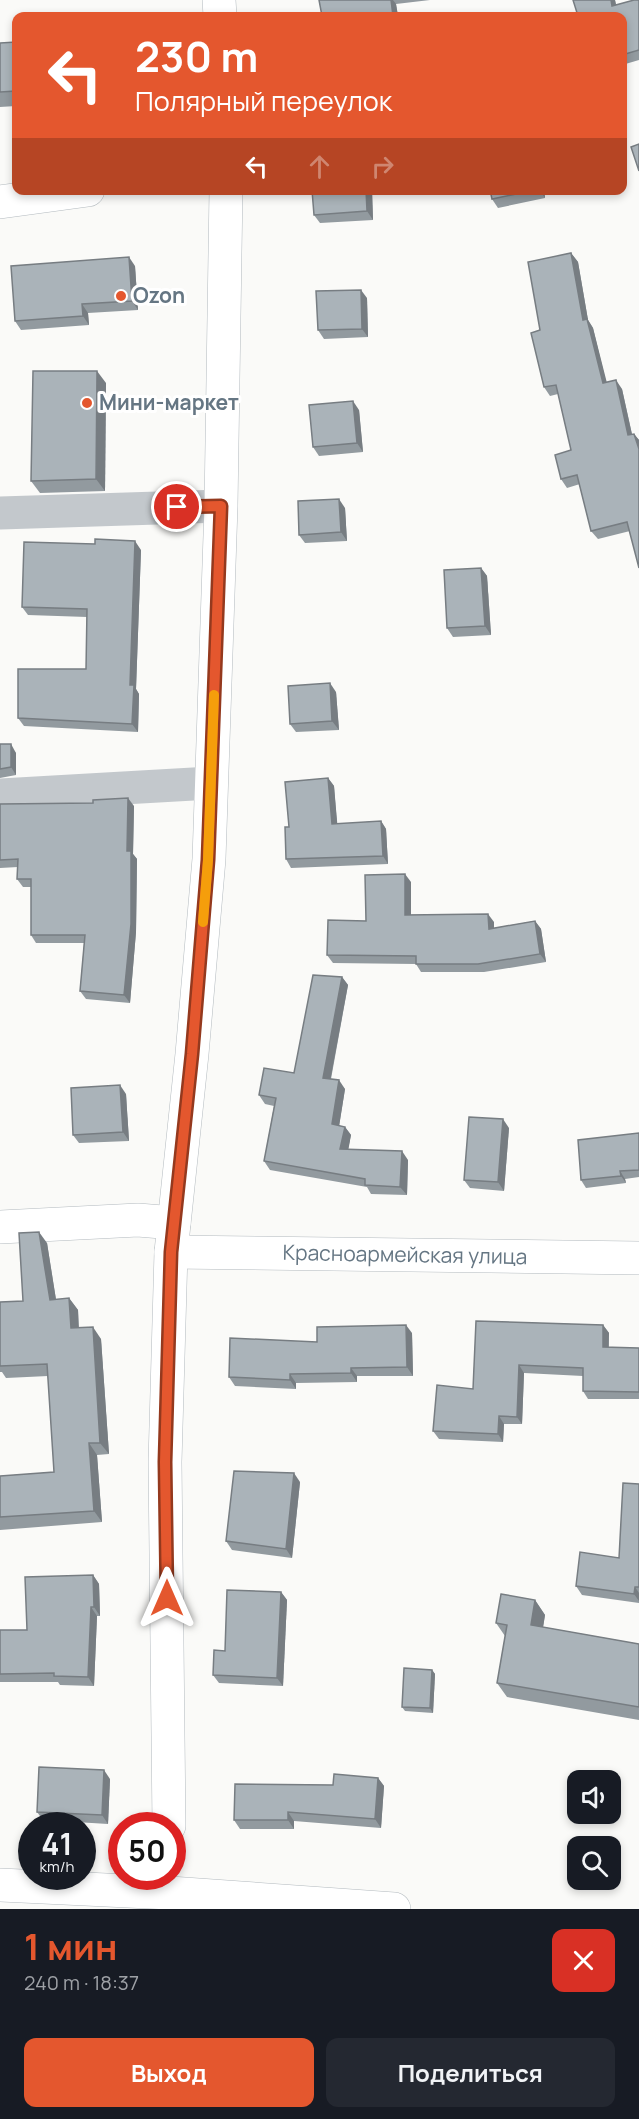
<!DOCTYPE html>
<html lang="ru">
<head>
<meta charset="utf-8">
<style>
	:root { --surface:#171b24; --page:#242831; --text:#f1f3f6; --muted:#9ea1a6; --accent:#e4572e }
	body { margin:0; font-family:Manrope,sans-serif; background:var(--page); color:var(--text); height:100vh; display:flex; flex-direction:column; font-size:22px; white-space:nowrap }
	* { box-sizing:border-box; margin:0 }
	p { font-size:20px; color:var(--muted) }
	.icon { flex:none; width:33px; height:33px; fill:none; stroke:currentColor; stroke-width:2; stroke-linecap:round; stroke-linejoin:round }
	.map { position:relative; height:1909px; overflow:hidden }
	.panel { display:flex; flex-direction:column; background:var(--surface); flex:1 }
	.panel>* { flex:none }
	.banner { position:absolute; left:12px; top:12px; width:615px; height:183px; border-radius:12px; box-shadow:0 3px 9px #0003; background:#e4572e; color:#fff; overflow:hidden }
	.controls { position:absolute; left:567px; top:1770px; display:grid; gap:12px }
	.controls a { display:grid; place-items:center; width:54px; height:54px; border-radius:12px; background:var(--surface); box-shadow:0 3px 9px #0003; font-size:30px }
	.speed { position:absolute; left:18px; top:1812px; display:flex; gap:12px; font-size:30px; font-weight:700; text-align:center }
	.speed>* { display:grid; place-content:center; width:78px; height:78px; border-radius:50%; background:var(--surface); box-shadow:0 3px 9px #0003; line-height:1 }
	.speed small { font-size:15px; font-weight:400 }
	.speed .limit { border:9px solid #d22; background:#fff; color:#111 }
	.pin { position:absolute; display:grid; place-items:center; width:51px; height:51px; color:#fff; margin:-26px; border:3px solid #fff; border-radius:50%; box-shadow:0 2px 6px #0007 }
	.me { position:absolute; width:66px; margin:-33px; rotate:0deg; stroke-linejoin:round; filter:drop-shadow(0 0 4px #0008) }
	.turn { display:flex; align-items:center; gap:21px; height:126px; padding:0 24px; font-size:27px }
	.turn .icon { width:78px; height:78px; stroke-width:2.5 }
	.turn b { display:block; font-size:42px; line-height:51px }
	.lanes { display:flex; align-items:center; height:57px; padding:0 24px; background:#0003; justify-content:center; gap:30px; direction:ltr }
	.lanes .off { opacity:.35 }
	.round { display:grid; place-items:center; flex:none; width:63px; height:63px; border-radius:12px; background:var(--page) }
	.headline { display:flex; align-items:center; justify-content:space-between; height:102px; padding:0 24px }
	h1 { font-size:36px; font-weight:700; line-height:45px; color:var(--accent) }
	.button { display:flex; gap:12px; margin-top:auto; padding:12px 24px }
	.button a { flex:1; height:69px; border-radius:12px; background:var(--accent); color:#fff; font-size:24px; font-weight:700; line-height:69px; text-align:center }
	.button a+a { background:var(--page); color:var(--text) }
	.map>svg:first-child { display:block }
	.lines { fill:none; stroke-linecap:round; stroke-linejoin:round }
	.secondary-casing { stroke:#b3babf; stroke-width:34 }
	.street { stroke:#c3c8cc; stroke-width:33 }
	.secondary { stroke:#fff; stroke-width:33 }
	.wall { fill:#929a9f }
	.shaded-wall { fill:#777d82 }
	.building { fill:#aab3b9; stroke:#777d82; stroke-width:1.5 }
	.route-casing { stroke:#94391e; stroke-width:15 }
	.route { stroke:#e4572e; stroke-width:10 }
	.slow { stroke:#f59e0b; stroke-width:10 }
	.poi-dot { fill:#e4572e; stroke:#fff; stroke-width:2 }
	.labels { text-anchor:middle; stroke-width:6; stroke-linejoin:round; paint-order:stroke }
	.poi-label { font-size:21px; font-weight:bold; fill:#657683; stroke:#fff; text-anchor:start }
	.street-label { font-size:21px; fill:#657683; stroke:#fff }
</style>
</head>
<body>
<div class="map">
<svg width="639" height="1909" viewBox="0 0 639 1909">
	<rect width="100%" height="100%" fill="#fafaf8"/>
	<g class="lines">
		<defs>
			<g id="secondary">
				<polyline points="219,0 220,16"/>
				<polyline points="0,202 88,190"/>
				<polyline points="0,1227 138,1220 174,1223"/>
				<polyline points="171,1252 639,1258"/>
				<polyline points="169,1826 165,1462 171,1252 192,1054 209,859 221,506 226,190"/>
				<polyline points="0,1885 170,1893 394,1909"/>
			</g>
		</defs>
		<!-- secondary casing -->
		<use href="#secondary" class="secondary-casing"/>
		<!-- street -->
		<g class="street">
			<polyline points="0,513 221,506"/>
			<polyline points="0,795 211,783"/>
		</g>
		<!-- secondary -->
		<use href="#secondary" class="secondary"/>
	</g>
	<!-- wall -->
	<g class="wall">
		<polygon points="319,0 430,0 396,4 398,16 322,16"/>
		<polygon points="573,0 615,0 616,5 639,0 639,60 622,65 622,16"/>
		<polygon points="16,42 16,106 0,107 0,43"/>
		<polygon points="372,190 373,220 320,223 314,215"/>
		<polygon points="490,190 544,190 545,198 498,208 492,199"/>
		<polygon points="571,253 578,262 588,320 593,328 606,382 622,389 632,434 634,434 639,440 639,568 630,531 598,539 591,531 580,484 567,488 561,479 571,450 558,394 550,396 544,387 540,330"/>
		<polygon points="135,266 138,310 88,313 89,325 21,330 15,321"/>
		<polygon points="367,298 368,337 324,339 318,330"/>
		<polygon points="106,383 105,491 40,493 31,481"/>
		<polygon points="359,410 363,452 319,456 313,447"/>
		<polygon points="345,508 347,541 305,543 299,535"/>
		<polygon points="141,550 136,689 139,694 138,732 24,726 18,718 86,669 87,617 28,615 22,607"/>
		<polygon points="481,568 487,576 491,635 453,637 447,628"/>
		<polygon points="336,692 339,730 296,732 290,724"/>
		<polygon points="0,744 16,753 16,775 0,778"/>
		<polygon points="328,778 334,786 337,824 381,821 386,829 388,864 291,868 286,859 289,827"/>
		<polygon points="0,804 134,806 133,854 137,859 136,932 130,1003 86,999 80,991 84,943 36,943 31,935 31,887 23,887 17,879 18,867 0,868"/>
		<polygon points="411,882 411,915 494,922 494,928 535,921 541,929 546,962 484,972 421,972 416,964 333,963 327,955"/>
		<polygon points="342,977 348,985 331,1079 345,1089 339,1126 345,1127 351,1135 348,1149 408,1160 407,1195 371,1194 367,1187 270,1170 264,1161 274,1106 265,1104 259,1095 294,1073"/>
		<polygon points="126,1094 129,1141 79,1143 73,1135"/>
		<polygon points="509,1128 504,1191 470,1188 464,1180"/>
		<polygon points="639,1133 639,1177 625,1179 626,1183 586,1188 581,1180"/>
		<polygon points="47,1243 56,1300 69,1298 78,1310 79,1328 101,1339 109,1454 97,1455 102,1522 0,1530 0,1476 54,1472 48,1376 6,1378 2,1372 0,1372 0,1302 23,1301"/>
		<polygon points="476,1321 603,1325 609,1333 609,1348 639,1348 639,1399 588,1399 583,1391 583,1376 524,1373 522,1424 504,1424 503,1442 439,1439 433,1431 473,1389"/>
		<polygon points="412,1333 413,1376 357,1376 357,1382 296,1383 296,1389 235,1386 229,1377 317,1342"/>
		<polygon points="300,1482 292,1558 232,1550 226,1541"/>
		<polygon points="639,1484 639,1603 582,1595 576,1586 619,1558"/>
		<polygon points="93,1575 99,1584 100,1616 97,1616 94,1686 60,1685 58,1682 0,1682 0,1630 27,1630"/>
		<polygon points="281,1592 287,1600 283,1686 219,1683 213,1675 225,1651"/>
		<polygon points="535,1600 545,1615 543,1627 639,1644 639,1720 507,1697 497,1683 505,1636 496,1623"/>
		<polygon points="432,1670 435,1674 433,1713 405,1711 402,1707"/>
		<polygon points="378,1778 384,1786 381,1828 294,1821 294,1829 240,1829 234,1820 333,1785"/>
		<polygon points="110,1779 108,1824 43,1820 37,1812"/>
	</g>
	<!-- shaded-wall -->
	<g class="shaded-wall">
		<polygon points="391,0 393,0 396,4 398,16 393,16"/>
		<polygon points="611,0 615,0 618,14 612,6"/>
		<polygon points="366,190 372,190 373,220 367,211"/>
		<polygon points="540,190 544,190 545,198"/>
		<polygon points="571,253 578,262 588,320 593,328 609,391 603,383 583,320"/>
		<polygon points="129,257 135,266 138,310 132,301"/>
		<polygon points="361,290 367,298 368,337 362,329"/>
		<polygon points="82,304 88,313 89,325 83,316"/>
		<polygon points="97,371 106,383 105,491 96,479"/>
		<polygon points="616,380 622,389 634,444 628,435"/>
		<polygon points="353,401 359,410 363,452 357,443"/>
		<polygon points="634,434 639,440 639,449"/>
		<polygon points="339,499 345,508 347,541 341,532"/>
		<polygon points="135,541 141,550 136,689 139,694 138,732 132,724 130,685"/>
		<polygon points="481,568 487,576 491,635 485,626"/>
		<polygon points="330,683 336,692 339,730 332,721"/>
		<polygon points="11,744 16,753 16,775 11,767"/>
		<polygon points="328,778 334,786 338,832 332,824"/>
		<polygon points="128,798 134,806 133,854 137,859 136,932 130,1003 124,995"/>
		<polygon points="381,821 386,829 388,864 383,856"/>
		<polygon points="405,874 411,882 411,923 405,915"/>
		<polygon points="488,914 494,922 494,937 489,929"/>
		<polygon points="535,921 541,929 546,962 540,954"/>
		<polygon points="342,977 348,985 329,1087 323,1078"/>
		<polygon points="339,1080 345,1089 338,1133 332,1124"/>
		<polygon points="120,1085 126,1094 129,1141 123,1132"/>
		<polygon points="503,1119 509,1128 504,1191 498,1182"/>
		<polygon points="345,1127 351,1135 347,1157 340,1149"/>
		<polygon points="402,1151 408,1160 407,1195 400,1187"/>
		<polygon points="620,1171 625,1179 626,1183 621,1176"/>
		<polygon points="39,1232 47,1243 58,1312 50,1300"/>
		<polygon points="69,1298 78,1310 79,1340 71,1328"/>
		<polygon points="406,1325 412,1333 413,1376 407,1367"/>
		<polygon points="603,1325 609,1333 608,1355 603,1347"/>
		<polygon points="93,1327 101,1339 109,1454 100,1443"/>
		<polygon points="519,1365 524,1373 522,1424 517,1417"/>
		<polygon points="351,1368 357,1376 357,1382 351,1373"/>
		<polygon points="290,1374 296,1383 296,1389 290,1380"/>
		<polygon points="499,1416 504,1424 503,1442 498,1434"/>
		<polygon points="89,1443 97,1455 102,1522 94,1511"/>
		<polygon points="294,1473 300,1482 292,1558 286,1549"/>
		<polygon points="93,1575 99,1584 100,1616 94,1607"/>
		<polygon points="635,1587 639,1593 639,1601 634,1594"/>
		<polygon points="281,1592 287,1600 283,1686 277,1678"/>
		<polygon points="535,1600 545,1615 541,1640 531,1625"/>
		<polygon points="91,1607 97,1616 94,1686 88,1677"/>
		<polygon points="432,1670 435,1674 433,1713 430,1708"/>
		<polygon points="104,1770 110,1779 108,1824 102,1815"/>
		<polygon points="378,1778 384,1786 381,1828 375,1819"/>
		<polygon points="288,1812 294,1821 294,1829 288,1820"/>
	</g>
	<!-- building -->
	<g class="building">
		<polygon points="319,0 391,0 393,16 322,16"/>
		<polygon points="573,0 611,0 612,6 634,0 639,0 639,50 622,55 622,16 578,16"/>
		<polygon points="16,42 16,91 0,92 0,43"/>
		<polygon points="639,144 639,171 631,147"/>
		<polygon points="312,190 366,190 367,211 314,215"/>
		<polygon points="490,190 535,190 492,199"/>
		<polygon points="571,253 583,320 587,319 603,383 616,380 628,435 634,434 639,449 639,568 627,522 591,531 577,475 561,479 555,455 571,450 556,385 544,387 531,333 540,330 528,262"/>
		<polygon points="129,257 132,301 82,304 83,316 15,321 11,266"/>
		<polygon points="361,290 362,329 318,330 316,291"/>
		<polygon points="33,371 97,371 96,479 31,481"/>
		<polygon points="353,401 357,443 313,447 309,405"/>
		<polygon points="339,499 341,532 299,535 298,501"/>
		<polygon points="95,539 135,541 130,685 134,685 132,724 18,718 18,669 86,669 87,609 22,607 24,542 95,544"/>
		<polygon points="481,568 485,626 447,628 444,570"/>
		<polygon points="330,683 332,721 290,724 288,686"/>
		<polygon points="0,744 11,744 11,767 0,769"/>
		<polygon points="328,778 332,824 381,821 383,856 286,859 285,827 289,827 285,782"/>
		<polygon points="128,798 127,851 131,851 131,924 124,995 80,991 85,935 31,935 31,879 17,879 18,859 0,860 0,804 93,803 93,800"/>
		<polygon points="405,874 405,915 488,914 489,929 535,921 540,954 478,964 416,964 416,956 327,955 328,920 366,921 365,875"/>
		<polygon points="313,975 342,977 323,1078 339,1080 332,1124 345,1127 340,1149 402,1151 400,1187 365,1185 365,1179 264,1161 276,1098 259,1095 264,1068 294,1073"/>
		<polygon points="120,1085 123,1132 73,1135 71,1088"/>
		<polygon points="469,1117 503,1119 498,1182 464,1180"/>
		<polygon points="639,1133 639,1170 620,1171 621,1176 581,1180 578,1140"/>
		<polygon points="39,1232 50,1300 69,1298 71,1328 93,1327 100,1443 89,1443 94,1511 0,1517 0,1476 54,1472 47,1364 0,1366 0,1302 23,1301 19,1233"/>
		<polygon points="476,1321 603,1325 603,1347 639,1348 639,1392 583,1391 583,1368 519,1365 517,1417 499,1416 498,1434 433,1431 437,1385 473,1389"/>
		<polygon points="406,1325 407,1367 351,1368 351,1373 290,1374 290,1380 229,1377 230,1338 317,1342 317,1327"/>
		<polygon points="234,1471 294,1473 286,1549 226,1541"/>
		<polygon points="623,1483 639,1484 639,1587 635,1587 634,1594 576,1586 580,1552 619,1558"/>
		<polygon points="93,1575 94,1607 91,1607 88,1677 54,1676 54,1673 0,1674 0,1630 27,1630 25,1577"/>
		<polygon points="227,1590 281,1592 277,1678 213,1675 214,1650 225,1651"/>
		<polygon points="501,1594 535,1600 531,1625 639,1644 639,1707 497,1683 507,1625 496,1623"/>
		<polygon points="404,1668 432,1670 430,1708 402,1707"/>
		<polygon points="39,1767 104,1770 102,1815 37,1812"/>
		<polygon points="334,1774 378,1778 375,1819 288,1812 288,1820 234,1820 235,1784 333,1785"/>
	</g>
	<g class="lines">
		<defs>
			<polyline id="route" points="167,1598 165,1462 171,1252 192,1054 208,860 221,506 177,507"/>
		</defs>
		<!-- route casing -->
		<use href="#route" class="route-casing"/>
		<!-- route -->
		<use href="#route" class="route"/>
		<!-- slow -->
		<polyline class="slow" points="203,922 208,860 214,695"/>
	</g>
	<!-- markers -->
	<g class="poi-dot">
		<circle cx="121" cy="296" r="6"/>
		<circle cx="87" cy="403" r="6"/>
	</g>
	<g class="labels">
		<!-- poi labels -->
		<g class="poi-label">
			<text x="133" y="303">Ozon</text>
			<text x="99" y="410">Мини-маркет</text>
		</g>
		<!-- street labels -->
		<g class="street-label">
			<text transform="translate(405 1255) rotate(1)" y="7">Красноармейская улица</text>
		</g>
	</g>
</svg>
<div class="controls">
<a><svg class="icon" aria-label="sound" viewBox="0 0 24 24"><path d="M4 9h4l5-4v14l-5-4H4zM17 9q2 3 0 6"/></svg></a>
<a><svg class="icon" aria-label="search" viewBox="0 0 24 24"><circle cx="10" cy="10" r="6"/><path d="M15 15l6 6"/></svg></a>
</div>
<div class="speed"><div>41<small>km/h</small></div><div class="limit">50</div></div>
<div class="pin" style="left:177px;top:507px;background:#d93025"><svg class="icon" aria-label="arrive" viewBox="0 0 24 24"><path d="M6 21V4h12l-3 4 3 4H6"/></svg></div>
<svg class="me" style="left:167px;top:1598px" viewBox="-20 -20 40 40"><path d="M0-17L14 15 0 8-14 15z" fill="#e4572e" stroke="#fff" stroke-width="4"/></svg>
<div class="banner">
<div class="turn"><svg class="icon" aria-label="left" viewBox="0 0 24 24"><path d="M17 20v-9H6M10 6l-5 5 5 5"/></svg><div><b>230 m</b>Полярный переулок</div></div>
<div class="lanes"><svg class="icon" aria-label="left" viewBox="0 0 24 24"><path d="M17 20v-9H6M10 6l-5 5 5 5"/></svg><svg class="icon off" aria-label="ahead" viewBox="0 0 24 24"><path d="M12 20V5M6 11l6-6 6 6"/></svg><svg class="icon off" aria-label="right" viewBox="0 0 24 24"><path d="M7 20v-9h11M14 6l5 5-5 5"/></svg></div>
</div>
</div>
<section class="panel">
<div class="headline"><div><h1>1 мин</h1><p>240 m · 18:37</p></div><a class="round" style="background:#d93025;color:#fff"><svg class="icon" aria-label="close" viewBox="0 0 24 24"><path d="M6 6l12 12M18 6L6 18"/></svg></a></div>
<div class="button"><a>Выход</a><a>Поделиться</a></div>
</section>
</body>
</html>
